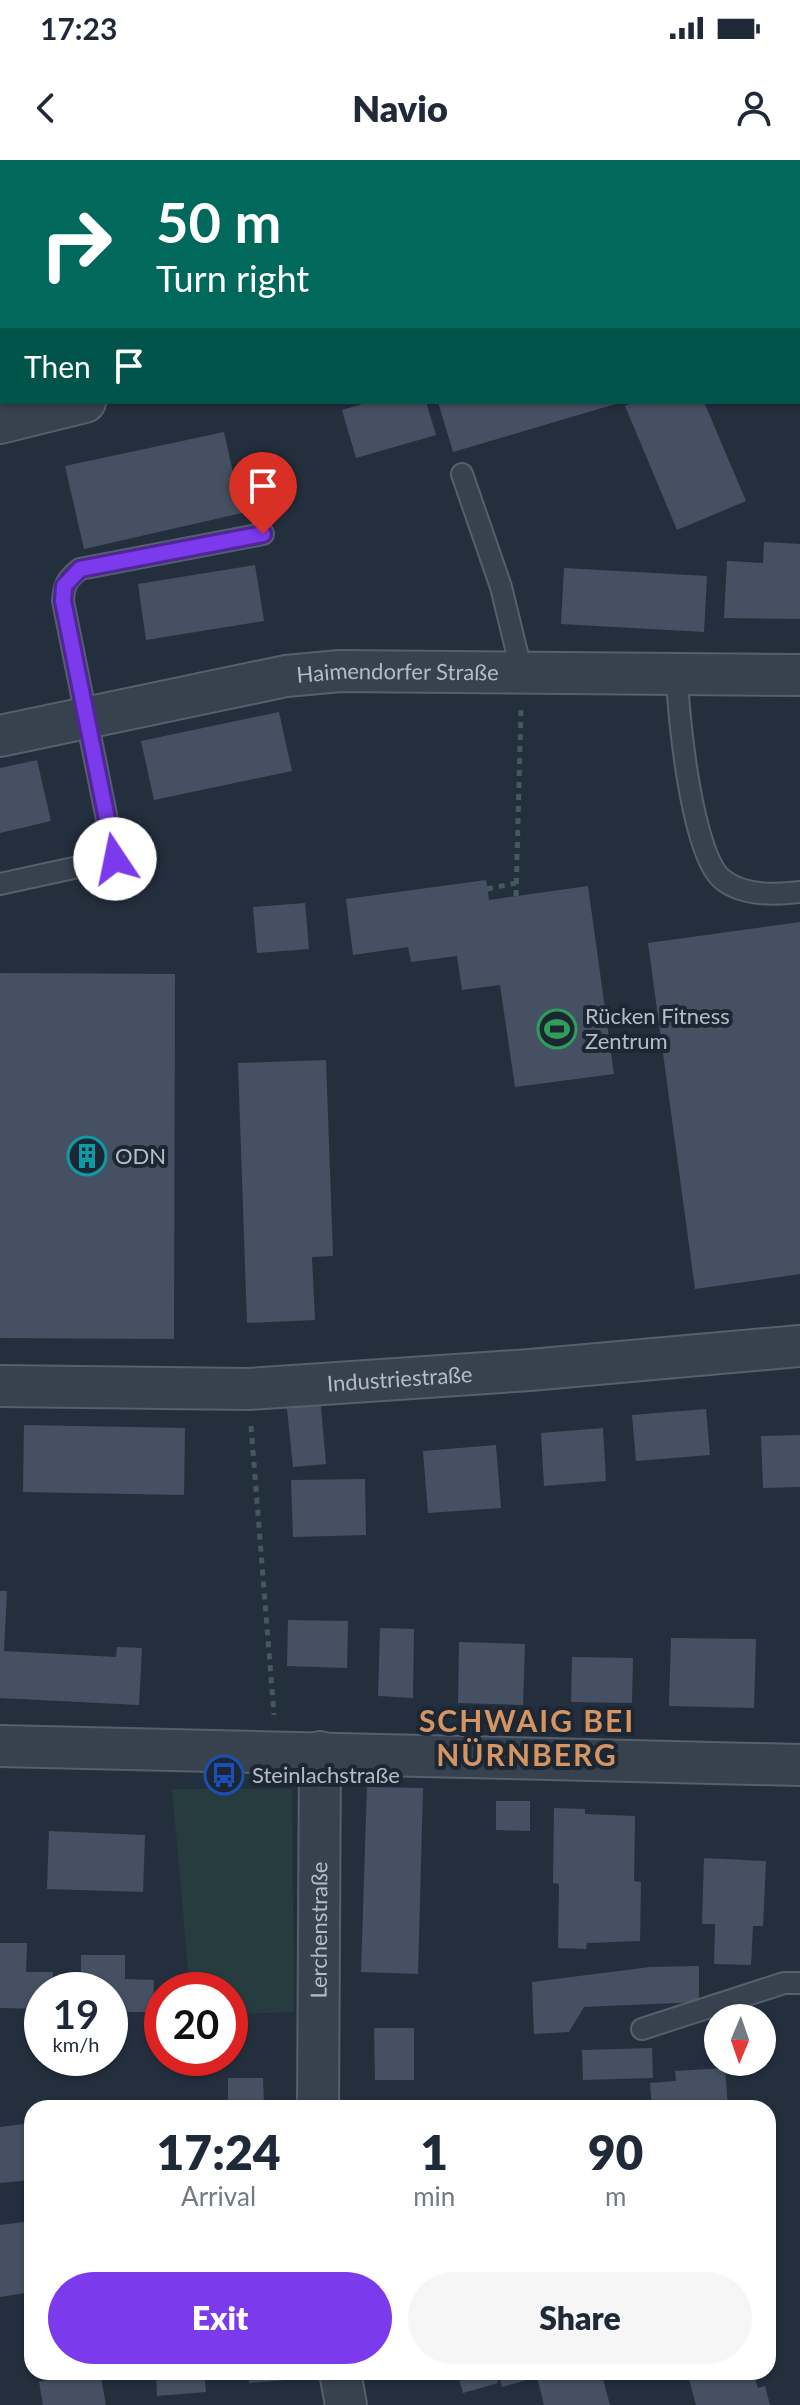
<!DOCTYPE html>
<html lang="en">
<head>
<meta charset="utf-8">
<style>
	:root { --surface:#fff; --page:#f6f6f7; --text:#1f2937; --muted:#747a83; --accent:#7c3aed }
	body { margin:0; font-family:Lato,sans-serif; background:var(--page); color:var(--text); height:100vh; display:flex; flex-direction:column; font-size:30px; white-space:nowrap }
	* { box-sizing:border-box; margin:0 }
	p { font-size:26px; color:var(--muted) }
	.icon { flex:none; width:44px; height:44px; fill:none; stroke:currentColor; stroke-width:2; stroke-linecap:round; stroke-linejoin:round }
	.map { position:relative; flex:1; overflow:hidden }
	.details { position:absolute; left:24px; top:1940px; width:752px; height:280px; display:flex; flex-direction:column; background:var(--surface); border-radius:24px; box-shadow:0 2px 6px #0004 }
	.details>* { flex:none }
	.top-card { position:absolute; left:0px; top:0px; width:800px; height:244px; box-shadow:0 2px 6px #0004; background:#00695c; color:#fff; overflow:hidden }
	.needle { width:52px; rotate:182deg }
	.buttons { position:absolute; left:704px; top:1844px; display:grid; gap:16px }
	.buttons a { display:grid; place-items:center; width:72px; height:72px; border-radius:50%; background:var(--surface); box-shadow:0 2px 6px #0004; font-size:40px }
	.speed { position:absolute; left:24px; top:1812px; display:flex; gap:16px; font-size:40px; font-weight:700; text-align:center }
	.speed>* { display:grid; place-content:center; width:104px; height:104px; border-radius:50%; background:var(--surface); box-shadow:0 2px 6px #0004; line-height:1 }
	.speed small { font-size:20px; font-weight:400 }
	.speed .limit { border:12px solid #d22; background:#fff; color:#111 }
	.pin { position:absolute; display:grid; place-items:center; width:68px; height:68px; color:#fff; margin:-82px -34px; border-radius:50% 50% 50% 0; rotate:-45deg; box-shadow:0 0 8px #0007 }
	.pin .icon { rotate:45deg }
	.me { position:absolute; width:88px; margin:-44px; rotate:349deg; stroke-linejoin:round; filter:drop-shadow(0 0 6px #0008) }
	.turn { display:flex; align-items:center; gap:28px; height:168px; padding:0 24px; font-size:36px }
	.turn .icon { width:104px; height:104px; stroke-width:2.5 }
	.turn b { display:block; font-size:56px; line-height:68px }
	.then { display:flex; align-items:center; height:76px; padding:0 24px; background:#0003; gap:16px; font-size:30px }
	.eta { display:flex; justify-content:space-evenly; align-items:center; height:136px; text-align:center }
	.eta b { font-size:48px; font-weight:800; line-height:56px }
	.primary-button { display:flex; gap:16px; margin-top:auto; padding:16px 24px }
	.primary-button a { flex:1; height:92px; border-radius:48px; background:var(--accent); color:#fff; font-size:32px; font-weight:800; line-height:92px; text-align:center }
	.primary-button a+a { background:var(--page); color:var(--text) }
	.status { display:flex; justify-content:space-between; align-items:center; height:56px; padding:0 40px; background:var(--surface); direction:ltr }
	.status svg { height:22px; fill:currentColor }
	header { display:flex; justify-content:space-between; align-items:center; height:104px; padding:0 24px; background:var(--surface); font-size:36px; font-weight:800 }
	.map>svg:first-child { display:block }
	.green { fill:#263c3f }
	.building { fill:#455162 }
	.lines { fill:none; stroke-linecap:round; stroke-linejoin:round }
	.service-casing { stroke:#565f6c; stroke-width:24 }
	.minor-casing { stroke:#565f6c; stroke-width:44 }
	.path { stroke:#44595c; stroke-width:5; stroke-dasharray:6 6; stroke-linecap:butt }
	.service { stroke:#38414e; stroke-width:20 }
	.minor { stroke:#38414e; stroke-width:40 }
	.route-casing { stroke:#51269a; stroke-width:20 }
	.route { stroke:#7c3aed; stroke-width:14 }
	.labels { text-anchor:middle; stroke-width:8; stroke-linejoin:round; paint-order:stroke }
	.street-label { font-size:22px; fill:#b4bcc9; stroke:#1d2633 }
	.poi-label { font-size:22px; fill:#b4bcc9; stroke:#1d2633; text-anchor:start }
	.district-label { font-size:30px; font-weight:bold; letter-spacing:2px; fill:#d59563; stroke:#1d2633 }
</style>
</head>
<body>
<div class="status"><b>17:23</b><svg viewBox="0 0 49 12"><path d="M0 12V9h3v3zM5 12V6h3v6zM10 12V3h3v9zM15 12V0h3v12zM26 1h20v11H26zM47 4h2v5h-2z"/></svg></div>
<header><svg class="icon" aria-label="back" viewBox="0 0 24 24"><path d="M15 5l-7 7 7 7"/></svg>Navio<svg class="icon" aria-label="person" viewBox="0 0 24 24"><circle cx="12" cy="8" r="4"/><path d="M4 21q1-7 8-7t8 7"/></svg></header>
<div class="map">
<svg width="800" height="2245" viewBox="0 0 800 2245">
	<rect width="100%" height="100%" fill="#242f3e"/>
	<!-- green -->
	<polygon class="green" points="172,1629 292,1629 294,1852 230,1854 230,1830 190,1830"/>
	<!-- building -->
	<g class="building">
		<polygon points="369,242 426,242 436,275 356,298 342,250"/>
		<polygon points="438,242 619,242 619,243 453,292"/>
		<polygon points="634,242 704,242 746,341 677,370 625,246"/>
		<polygon points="224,272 242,353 84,389 65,306"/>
		<polygon points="764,382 800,384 800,459 724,458 727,401 763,403"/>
		<polygon points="255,405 264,461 146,480 138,424"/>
		<polygon points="564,408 707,416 704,472 561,464"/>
		<polygon points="279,552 292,611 154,640 141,581"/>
		<polygon points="37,600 51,661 0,673 0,608"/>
		<polygon points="486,720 489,740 588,726 614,914 515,927 500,825 462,830 457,796 411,802 408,787 353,795 346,739"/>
		<polygon points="305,743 309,789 257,793 253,747"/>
		<polygon points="800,762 800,1114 695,1129 648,783"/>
		<polygon points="0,813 175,814 174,1179 0,1178"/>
		<polygon points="326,900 333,1096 312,1097 315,1160 247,1163 238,903"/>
		<polygon points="320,1237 326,1304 293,1307 286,1240"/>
		<polygon points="706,1249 710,1295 636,1301 632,1255"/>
		<polygon points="24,1265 185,1268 184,1335 23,1332"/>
		<polygon points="603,1268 606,1321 544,1326 541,1273"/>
		<polygon points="800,1275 800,1327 763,1328 761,1276"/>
		<polygon points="496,1285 501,1348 428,1353 423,1291"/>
		<polygon points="365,1319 366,1375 293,1377 291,1320"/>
		<polygon points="0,1431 7,1431 4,1491 116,1497 117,1487 142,1488 139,1545 0,1538"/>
		<polygon points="288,1460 348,1461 347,1508 287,1506"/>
		<polygon points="380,1468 414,1469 413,1538 378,1536"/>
		<polygon points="671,1478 756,1479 754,1548 669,1546"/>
		<polygon points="459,1482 525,1484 523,1545 458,1543"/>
		<polygon points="572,1497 633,1498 632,1543 571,1542"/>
		<polygon points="367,1627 423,1628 418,1814 361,1812"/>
		<polygon points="496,1641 530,1641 530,1671 496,1670"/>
		<polygon points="554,1648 585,1649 585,1654 635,1656 634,1721 641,1722 640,1781 587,1783 586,1789 558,1788 559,1724 553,1723"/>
		<polygon points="49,1671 145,1675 143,1732 47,1729"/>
		<polygon points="704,1698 766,1701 763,1766 753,1766 751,1805 714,1804 715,1764 702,1764"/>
		<polygon points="0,1783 27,1783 26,1812 53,1812 52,1830 42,1830 42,1849 0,1848"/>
		<polygon points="81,1795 125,1795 125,1819 154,1820 153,1852 110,1852 110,1830 81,1830"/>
		<polygon points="699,1806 699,1842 584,1847 569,1872 534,1874 532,1822 650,1807"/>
		<polygon points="374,1868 414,1868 414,1920 375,1920"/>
		<polygon points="652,1888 653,1918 583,1920 582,1890"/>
		<polygon points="725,1908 728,1948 652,1948 650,1923 676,1921 675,1911"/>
		<polygon points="228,1918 263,1918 264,1948 228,1948"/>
		<polygon points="32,1963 32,2020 0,2023 0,1967"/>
		<polygon points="32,2061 32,2132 0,2137 0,2065"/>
		<polygon points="90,2212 100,2212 106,2245 43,2245 39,2222"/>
		<polygon points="156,2212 204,2212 206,2232 157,2236"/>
		<polygon points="248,2212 286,2212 286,2220 249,2223"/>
		<polygon points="457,2212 495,2212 498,2223 463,2233"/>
		<polygon points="498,2212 541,2212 542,2216 558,2212 601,2212 610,2245 544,2245 537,2217 502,2227"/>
		<polygon points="687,2212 753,2212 758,2228 765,2226 770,2245 696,2245"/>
	</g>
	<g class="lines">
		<defs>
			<g id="service">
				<polyline points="29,0 30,2"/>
				<polyline points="0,190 2,198"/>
				<polyline points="462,314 501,427 522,513"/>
				<path d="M677,515C678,556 692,694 722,719C742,736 776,735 800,732"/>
				<path d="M0,724L115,699L63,441C64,425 67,419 80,409L263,374"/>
				<polyline points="642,1869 784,1823 800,1823"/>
			</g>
			<g id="minor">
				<polyline points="798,89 800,89"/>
				<polyline points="0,263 85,242"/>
				<path id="s1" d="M0,576L286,516L340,511L800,515"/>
				<path id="s2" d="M0,1226L248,1229L530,1210L800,1186"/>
				<polyline points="0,1586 800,1605"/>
				<path id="s3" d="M318,1948L320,1592"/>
				<polyline points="340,2212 346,2245"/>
			</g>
		</defs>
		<!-- service casing -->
		<use href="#service" class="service-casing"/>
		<!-- minor casing -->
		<use href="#minor" class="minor-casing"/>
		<!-- path -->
		<g class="path">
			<polyline points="678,0 680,2"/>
			<polyline points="487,729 516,723"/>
			<polyline points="516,736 521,550"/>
			<polyline points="251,1266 274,1555"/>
		</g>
		<!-- service -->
		<use href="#service" class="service"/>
		<!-- minor -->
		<use href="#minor" class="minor"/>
	</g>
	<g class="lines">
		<defs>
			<polyline id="route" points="115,699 63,441 64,426 80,409 263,374"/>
		</defs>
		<!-- route casing -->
		<use href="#route" class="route-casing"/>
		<!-- route -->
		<use href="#route" class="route"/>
	</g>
	<!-- icons -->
	<defs>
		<symbol id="stadium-ring" viewBox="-11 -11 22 22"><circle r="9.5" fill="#1d2633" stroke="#2e9e5b" stroke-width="1.5"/><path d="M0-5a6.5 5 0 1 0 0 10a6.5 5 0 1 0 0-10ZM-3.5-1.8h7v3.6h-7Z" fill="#2e9e5b"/></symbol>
		<symbol id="building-ring" viewBox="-11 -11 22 22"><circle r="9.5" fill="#1d2633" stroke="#0f9aa8" stroke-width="1.5"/><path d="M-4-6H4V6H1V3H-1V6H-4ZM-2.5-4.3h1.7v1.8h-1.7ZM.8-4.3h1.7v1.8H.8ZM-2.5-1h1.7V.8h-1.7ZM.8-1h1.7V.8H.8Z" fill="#0f9aa8"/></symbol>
		<symbol id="bus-ring" viewBox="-11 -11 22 22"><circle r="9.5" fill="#1d2633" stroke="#1a4fb4" stroke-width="1.5"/><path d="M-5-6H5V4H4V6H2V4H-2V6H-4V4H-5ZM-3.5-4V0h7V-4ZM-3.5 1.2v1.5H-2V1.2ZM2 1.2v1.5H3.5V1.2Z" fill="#1a4fb4"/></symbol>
	</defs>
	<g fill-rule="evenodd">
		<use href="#stadium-ring" x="535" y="847" width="44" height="44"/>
		<use href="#building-ring" x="65" y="974" width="44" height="44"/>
		<use href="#bus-ring" x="202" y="1593" width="44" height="44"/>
	</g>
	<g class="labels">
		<!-- street labels -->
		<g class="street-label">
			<text dy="8" stroke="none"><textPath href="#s1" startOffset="404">Haimendorfer Straße</textPath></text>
			<text dy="8" stroke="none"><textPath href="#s2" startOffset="400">Industriestraße</textPath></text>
			<text dy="8" stroke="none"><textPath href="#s3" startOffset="178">Lerchenstraße</textPath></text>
		</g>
		<!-- poi labels -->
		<g class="poi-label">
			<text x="585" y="864">Rücken Fitness<tspan x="585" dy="25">Zentrum</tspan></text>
			<text x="115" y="1004">ODN</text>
			<text x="252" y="1623">Steinlachstraße</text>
		</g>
		<!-- district labels -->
		<g class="district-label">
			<text x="527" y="1572">SCHWAIG BEI<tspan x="527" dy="34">NÜRNBERG</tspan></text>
		</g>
	</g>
</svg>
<div class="buttons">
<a><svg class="needle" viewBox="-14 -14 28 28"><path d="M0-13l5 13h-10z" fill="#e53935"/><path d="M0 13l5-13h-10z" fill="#747a83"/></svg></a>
</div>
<div class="speed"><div>19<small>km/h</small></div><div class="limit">20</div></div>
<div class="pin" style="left:263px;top:374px;background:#d93025"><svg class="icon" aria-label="arrive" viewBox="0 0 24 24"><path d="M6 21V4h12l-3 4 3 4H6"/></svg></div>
<svg class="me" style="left:115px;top:699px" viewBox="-20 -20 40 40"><circle r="19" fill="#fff"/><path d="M0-13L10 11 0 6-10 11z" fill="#7c3aed"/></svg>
<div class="top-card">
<div class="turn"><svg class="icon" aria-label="right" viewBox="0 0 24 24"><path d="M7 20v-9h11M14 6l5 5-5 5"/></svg><div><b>50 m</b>Turn right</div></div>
<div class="then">Then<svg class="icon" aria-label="arrive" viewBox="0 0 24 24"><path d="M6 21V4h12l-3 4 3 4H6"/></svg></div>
</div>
<section class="details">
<div class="eta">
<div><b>17:24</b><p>Arrival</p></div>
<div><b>1</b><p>min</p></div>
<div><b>90</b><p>m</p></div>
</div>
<div class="primary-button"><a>Exit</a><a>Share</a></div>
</section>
</div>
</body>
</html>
